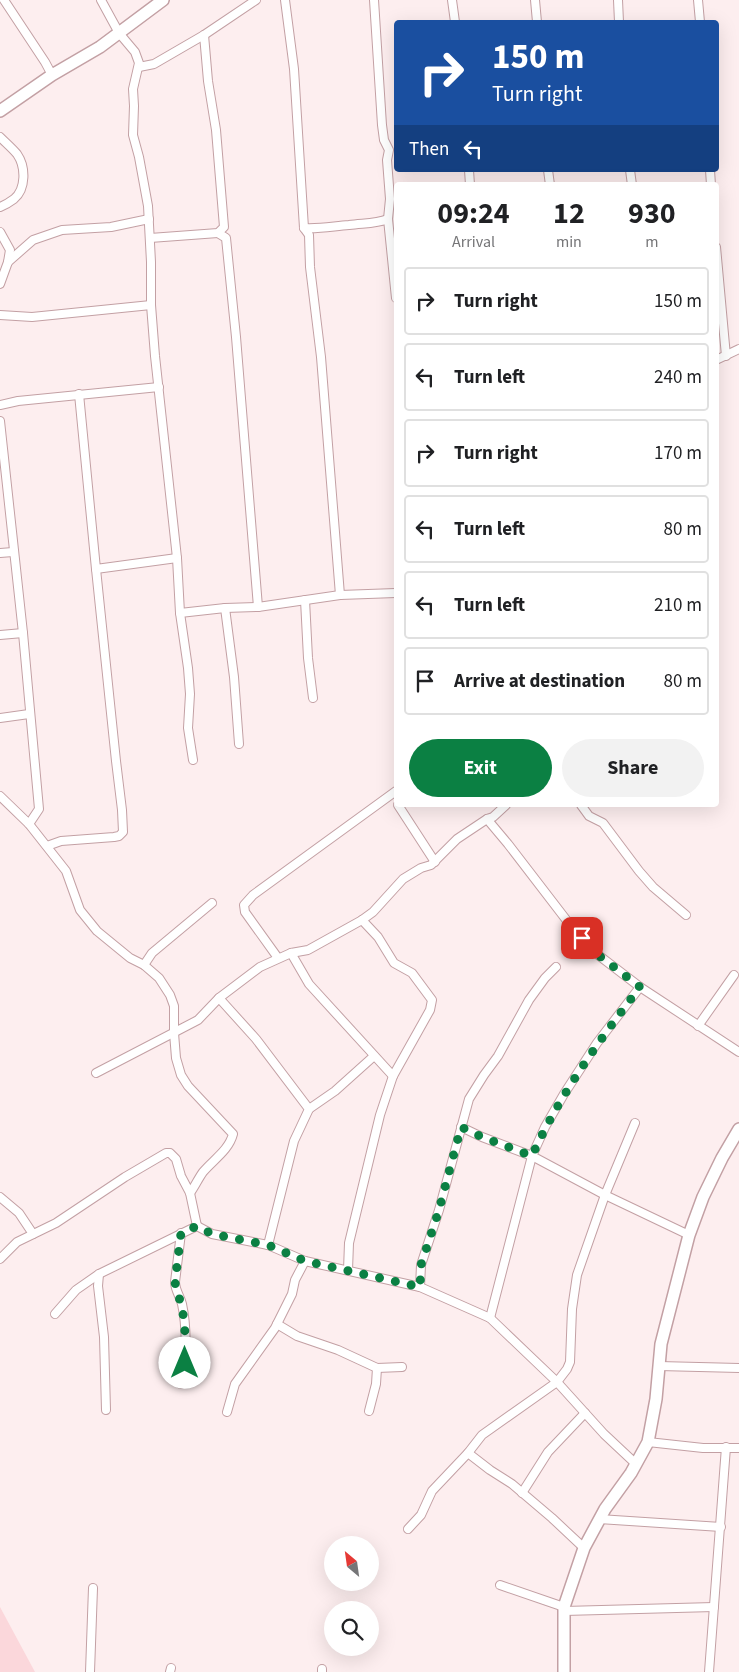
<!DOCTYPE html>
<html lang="en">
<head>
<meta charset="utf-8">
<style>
	:root { --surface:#fff; --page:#f2f2f2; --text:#202124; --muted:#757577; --line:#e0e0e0; --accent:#0b8043 }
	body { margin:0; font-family:"Source Sans 3",sans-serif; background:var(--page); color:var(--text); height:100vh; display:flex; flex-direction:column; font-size:19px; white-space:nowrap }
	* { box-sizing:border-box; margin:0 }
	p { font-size:16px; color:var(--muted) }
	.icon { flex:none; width:28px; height:28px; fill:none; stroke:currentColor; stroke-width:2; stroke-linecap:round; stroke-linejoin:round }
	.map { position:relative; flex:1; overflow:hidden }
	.sheet { position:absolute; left:394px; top:182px; width:325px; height:625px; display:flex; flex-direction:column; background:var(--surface); border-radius:5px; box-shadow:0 5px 20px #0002 }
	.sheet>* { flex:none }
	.guide { position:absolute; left:394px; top:20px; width:325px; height:152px; border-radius:5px; box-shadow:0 5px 20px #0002; background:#1a4fa0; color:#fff; overflow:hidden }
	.needle { width:32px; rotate:331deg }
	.buttons { position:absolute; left:324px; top:1536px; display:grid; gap:10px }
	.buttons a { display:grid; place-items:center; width:55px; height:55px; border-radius:50%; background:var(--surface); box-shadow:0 5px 20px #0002; font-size:25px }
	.pin { position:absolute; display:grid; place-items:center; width:42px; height:42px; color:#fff; margin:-21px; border-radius:10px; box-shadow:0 2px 8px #0006 }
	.me { position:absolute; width:55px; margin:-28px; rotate:0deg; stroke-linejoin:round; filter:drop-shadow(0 0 4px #0008) }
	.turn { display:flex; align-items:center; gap:18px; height:105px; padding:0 15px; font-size:22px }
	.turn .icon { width:65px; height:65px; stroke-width:2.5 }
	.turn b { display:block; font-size:35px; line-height:42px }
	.then { display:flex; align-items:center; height:48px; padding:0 15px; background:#0003; gap:10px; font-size:19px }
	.eta { display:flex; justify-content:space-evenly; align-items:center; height:85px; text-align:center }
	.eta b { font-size:30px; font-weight:700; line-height:35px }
	.button { display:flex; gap:10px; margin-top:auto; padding:10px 15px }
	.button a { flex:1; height:58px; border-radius:30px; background:var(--accent); color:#fff; font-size:20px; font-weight:700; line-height:58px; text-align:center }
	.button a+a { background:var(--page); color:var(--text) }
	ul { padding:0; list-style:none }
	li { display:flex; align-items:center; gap:15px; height:68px; margin:0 10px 8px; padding:0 5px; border:2px solid var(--line); border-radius:5px }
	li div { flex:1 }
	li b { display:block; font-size:19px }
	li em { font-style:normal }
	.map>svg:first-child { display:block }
	.green { fill:#fbd7db }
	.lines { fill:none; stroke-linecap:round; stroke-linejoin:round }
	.street-casing { stroke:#c3a0a4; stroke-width:10 }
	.secondary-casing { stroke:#c3a0a4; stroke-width:14 }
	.street { stroke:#fff; stroke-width:8 }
	.secondary { stroke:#fff; stroke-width:11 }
	.route { stroke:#0b8043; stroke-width:9; stroke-dasharray:0 16.2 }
</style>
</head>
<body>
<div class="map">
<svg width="739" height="1672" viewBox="0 0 739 1672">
	<rect width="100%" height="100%" fill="#fdeeef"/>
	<!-- green -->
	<polygon class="green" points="0,1607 35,1672 0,1672"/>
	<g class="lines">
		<defs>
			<g id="street">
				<polyline points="4,0 45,62 52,75"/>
				<polyline points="101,0 119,33 135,52 139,63 133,89 134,106 133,135 139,157 148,206 151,262 151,305 155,356 177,558 180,613 188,668 190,694 188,728 193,760"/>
				<polyline points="285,0 294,69 304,228"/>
				<polyline points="374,0 382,125 384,140 389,150 387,160 390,199 388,219 396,298"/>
				<polyline points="452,0 455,22"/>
				<polyline points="535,0 537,22"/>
				<polyline points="618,0 619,22"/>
				<polyline points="698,0 700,22"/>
				<polyline points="139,67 154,64 204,35 256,0"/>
				<path d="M0,137C6,143 12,148 17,154C26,167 26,189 14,199C10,202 5,205 0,207"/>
				<polyline points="469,170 470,185"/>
				<polyline points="548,170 550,185"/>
				<polyline points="630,170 632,185"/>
				<polyline points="710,170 711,185"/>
				<polyline points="0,232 10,250 8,262"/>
				<polyline points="218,233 226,238 236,337 258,607"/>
				<polyline points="150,238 218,233 224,227 216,130 208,81 204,35"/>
				<polyline points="716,247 726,356"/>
				<polyline points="0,284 8,262 33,240 62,230 111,227 149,219"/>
				<polyline points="0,315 32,317 151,305"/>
				<polyline points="716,360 739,349"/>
				<polyline points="79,394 96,569 177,558"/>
				<polyline points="0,405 18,401 159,387"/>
				<polyline points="0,421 23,633 39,809 29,824"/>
				<polyline points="0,553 13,552"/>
				<path d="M340,595L321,357L310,267L309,235L304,228C320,229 334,226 349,225C363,223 375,224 388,219"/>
				<polyline points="305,600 308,658 313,698"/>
				<polyline points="225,608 234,677 239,744"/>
				<polyline points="180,613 225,608 258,607 340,595 396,593"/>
				<polyline points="0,635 23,633"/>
				<polyline points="0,718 29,714"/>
				<path d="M0,796L29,824L66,871L80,910L97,931L130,958L144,965L159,978L170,995L174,1006V1033L176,1058L181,1075L188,1086L233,1134C229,1150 213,1160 203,1172C198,1179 195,1186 190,1193"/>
				<polyline points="398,805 435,862"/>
				<polyline points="581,805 589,816 603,823 639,871 653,887 686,915"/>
				<polyline points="487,819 508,844 571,926 593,951 640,987 739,1052"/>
				<polyline points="47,846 61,841 114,837 119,836 123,832 122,810 116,761 96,569"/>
				<polyline points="291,953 309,984 393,1076"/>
				<polyline points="278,958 245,912 244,905 253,895 396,791"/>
				<polyline points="144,965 152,953 212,903"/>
				<polyline points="219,998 256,1039 309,1109 294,1141 268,1245"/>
				<polyline points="698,1026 734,975"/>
				<polyline points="96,1073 198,1020 219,998 260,967 291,953 308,950 362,920 373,912 403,879 421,868 431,865 457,839 487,819 493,817 506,805"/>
				<polyline points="309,1109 335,1091 374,1056"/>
				<polyline points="461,1127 482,1137 532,1156 605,1195 689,1235"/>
				<polyline points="0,1197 19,1213 33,1234"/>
				<polyline points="197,1226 212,1234 268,1245 305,1261 420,1287 490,1318 557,1382 604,1434 636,1464"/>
				<path d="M181,1233L175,1282C175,1290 180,1296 182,1304C187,1327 187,1361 181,1384"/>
				<polyline points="0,1259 17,1242 56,1223 125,1177 166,1153 170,1153 176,1159 181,1176 190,1193 197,1226"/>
				<polyline points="348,1270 349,1243 380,1115 393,1076 430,1010 432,1000 412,973 394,963 378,937 362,920"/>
				<polyline points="99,1274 98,1286 104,1337 106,1410"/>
				<polyline points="420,1287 421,1265 439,1210 469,1099 484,1075 498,1056 529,1000 545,978 556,967"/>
				<polyline points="55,1314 76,1290 99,1274 197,1226"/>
				<polyline points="490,1318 532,1156 545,1127 564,1094 597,1043 640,987"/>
				<polyline points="277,1324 297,1336 338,1350 377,1368 402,1367"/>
				<polyline points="659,1366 739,1368"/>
				<polyline points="369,1411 376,1384 377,1368"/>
				<polyline points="227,1412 235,1384 275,1328 292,1294 295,1280 305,1261"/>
				<polyline points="648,1442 703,1448 739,1448"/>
				<polyline points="468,1453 490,1470 512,1484 552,1518 584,1548"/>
				<polyline points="522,1493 548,1452 585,1413"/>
				<polyline points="599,1519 721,1527"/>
				<polyline points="408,1529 421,1515 432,1491 468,1453 482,1435 557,1382 567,1369 570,1362 572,1309 577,1275 605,1195 635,1123"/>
				<polyline points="500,1585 564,1607"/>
				<polyline points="564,1611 714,1607"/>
				<polyline points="322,1669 322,1672"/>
				<polyline points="90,1672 93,1588"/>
				<polyline points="170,1672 171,1668"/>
				<polyline points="709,1672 726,1447"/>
			</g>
			<g id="secondary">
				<polyline points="0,111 52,75 100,47 163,0"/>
				<polyline points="564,1672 564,1607 584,1548 605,1509 631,1473 648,1442 656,1399 661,1344 689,1235 703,1197 722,1158 739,1129"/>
			</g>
		</defs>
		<!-- street casing -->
		<use href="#street" class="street-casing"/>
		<!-- secondary casing -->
		<use href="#secondary" class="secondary-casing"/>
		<!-- street -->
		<use href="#street" class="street"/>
		<!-- secondary -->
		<use href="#secondary" class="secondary"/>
	</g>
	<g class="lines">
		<!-- route -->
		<path class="route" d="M185,1363L186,1342L182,1304L177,1294L175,1282L181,1233L197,1226L212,1234L268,1245L305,1261L420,1287L421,1265L439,1210L461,1127L482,1137L532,1156C560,1094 599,1041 640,987L593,951L582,938"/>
	</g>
</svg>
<div class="buttons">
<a><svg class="needle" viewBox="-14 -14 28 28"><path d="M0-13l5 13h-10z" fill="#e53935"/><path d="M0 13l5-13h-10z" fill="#757577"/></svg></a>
<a><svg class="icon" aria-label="search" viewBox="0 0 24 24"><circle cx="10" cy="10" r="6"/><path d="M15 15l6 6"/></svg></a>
</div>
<div class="pin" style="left:582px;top:938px;background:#d93025"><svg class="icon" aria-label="arrive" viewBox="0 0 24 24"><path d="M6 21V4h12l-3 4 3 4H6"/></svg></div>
<svg class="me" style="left:185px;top:1363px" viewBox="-20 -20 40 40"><circle r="19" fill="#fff"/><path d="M0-13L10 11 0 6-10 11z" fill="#0b8043"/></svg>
<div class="guide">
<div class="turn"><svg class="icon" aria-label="right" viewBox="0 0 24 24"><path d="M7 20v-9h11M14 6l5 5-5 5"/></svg><div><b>150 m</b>Turn right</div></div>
<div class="then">Then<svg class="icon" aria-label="left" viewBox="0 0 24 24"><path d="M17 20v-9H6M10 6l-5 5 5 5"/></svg></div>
</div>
<section class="sheet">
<div class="eta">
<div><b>09:24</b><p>Arrival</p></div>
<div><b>12</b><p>min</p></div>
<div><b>930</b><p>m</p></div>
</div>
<ul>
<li><svg class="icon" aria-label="right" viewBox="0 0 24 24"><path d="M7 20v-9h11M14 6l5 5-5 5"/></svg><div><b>Turn right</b></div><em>150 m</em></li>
<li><svg class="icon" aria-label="left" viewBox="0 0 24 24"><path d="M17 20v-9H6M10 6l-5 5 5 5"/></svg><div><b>Turn left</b></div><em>240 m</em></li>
<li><svg class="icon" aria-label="right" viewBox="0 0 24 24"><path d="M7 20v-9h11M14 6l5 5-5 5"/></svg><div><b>Turn right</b></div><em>170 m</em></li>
<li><svg class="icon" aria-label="left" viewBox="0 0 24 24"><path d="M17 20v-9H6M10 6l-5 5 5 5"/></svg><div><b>Turn left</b></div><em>80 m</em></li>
<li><svg class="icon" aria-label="left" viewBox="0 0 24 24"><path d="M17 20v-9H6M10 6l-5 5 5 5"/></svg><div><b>Turn left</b></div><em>210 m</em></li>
<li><svg class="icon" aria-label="arrive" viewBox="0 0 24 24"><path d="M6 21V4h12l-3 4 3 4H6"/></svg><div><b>Arrive at destination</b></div><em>80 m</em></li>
</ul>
<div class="button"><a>Exit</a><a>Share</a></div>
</section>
</div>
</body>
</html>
